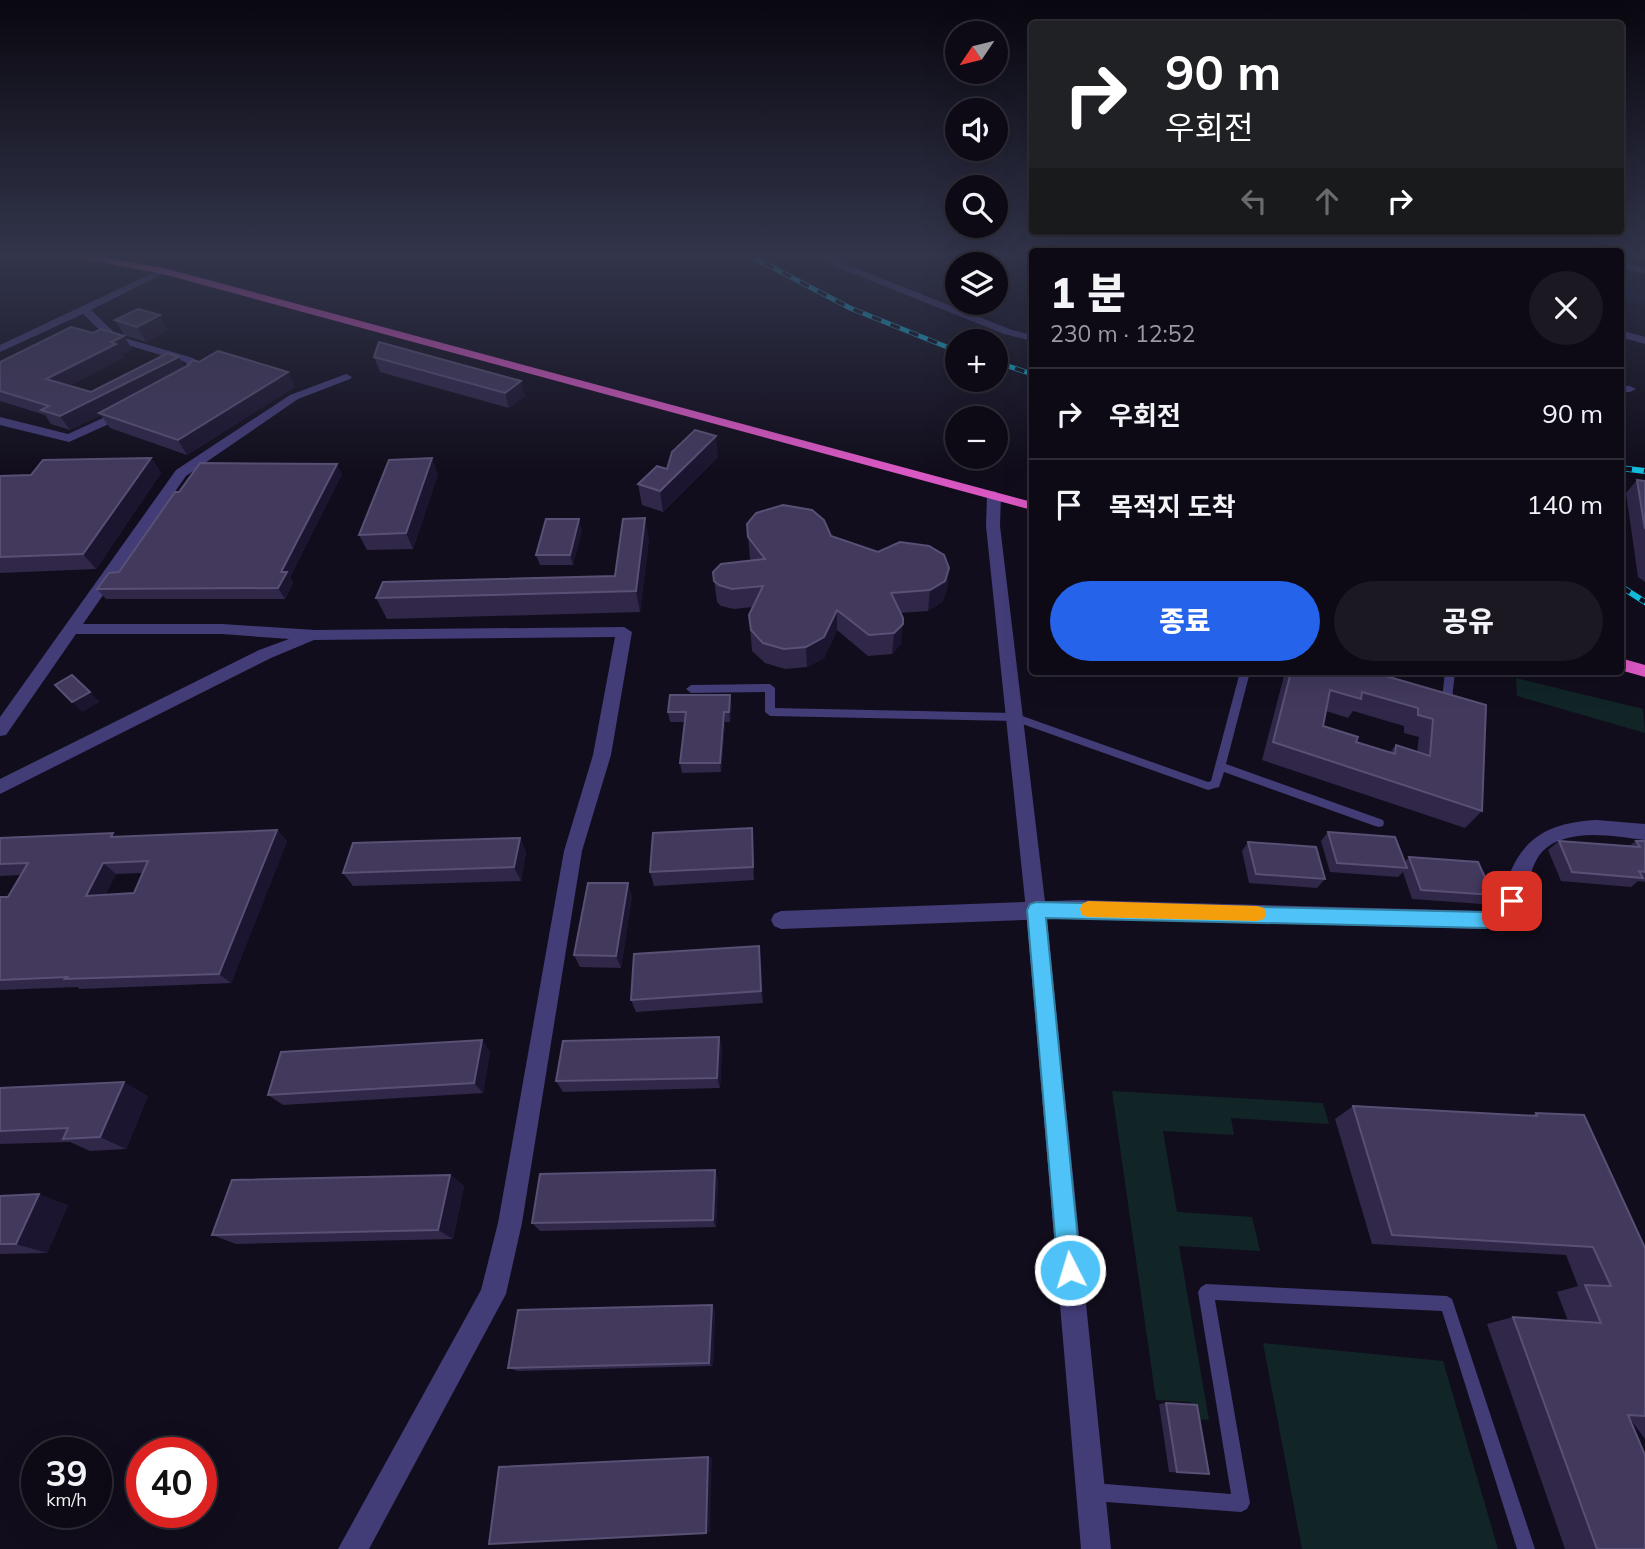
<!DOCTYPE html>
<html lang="ko">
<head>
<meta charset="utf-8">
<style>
	:root { --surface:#0d0a15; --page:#1b1822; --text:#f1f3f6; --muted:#9a9aa0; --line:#2d2b34; --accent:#2563eb }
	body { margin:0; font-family:Mulish,"Noto Sans KR",sans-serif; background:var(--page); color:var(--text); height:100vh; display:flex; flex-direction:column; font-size:26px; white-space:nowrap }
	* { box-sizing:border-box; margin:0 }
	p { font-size:23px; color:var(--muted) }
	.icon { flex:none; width:38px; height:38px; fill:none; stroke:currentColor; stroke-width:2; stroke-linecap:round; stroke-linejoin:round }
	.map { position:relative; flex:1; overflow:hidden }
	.side { position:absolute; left:1029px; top:248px; width:595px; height:427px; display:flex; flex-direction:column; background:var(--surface); border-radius:7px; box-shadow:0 7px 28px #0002,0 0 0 2px var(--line) }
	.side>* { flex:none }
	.guide { position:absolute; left:1029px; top:21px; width:595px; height:214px; border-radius:7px; box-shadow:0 7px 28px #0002,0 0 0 2px var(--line); background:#202124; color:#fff; overflow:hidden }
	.needle { width:46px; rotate:235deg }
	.tools { position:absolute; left:945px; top:21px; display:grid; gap:14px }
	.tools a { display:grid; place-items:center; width:63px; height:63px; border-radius:50%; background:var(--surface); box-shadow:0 7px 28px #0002,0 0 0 2px var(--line); font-size:35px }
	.speed { position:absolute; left:21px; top:1437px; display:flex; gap:14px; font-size:35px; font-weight:700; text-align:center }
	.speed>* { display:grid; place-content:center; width:91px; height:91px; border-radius:50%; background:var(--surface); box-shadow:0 7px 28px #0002,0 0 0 2px var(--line); line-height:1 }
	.speed small { font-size:18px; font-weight:400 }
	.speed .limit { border:10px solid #d22; background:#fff; color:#111 }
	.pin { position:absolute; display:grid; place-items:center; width:60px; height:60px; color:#fff; margin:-30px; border-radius:14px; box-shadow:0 4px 10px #0006 }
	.me { position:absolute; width:77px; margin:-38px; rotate:355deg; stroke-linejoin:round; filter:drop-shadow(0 0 5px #0008) }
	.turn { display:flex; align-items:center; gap:24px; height:147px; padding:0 21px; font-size:32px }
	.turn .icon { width:91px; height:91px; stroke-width:2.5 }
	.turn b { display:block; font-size:49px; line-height:60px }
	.lanes { display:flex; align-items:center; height:66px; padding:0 21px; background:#0003; justify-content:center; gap:35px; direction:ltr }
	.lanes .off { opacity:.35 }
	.round { display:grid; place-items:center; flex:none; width:74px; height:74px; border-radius:37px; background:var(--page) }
	.summary { display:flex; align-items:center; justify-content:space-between; height:119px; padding:0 21px }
	h1 { font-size:42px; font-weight:800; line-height:52px }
	.primary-button { display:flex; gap:14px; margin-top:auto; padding:14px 21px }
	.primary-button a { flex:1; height:80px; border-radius:42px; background:var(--accent); color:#fff; font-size:28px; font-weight:800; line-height:80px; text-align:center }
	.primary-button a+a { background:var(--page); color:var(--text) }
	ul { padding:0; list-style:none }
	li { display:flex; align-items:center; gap:21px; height:91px; padding:0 21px; border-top:2px solid var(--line) }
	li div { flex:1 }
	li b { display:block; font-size:26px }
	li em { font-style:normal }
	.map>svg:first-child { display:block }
	.green { fill:#112526 }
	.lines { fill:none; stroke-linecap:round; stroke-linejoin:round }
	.river { fill:#0d1936; fill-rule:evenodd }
	.service { fill:#423c77; fill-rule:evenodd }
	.minor { fill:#423c77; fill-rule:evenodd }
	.tertiary { fill:#423c77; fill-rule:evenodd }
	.trunk { fill:#da58c3; fill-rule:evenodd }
	.rail-far1-casing { stroke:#14bfe0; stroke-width:5 }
	.rail-casing { stroke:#14bfe0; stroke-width:6 }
	.rail-far1 { stroke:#110d1c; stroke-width:3.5; stroke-dasharray:10; stroke-linecap:butt }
	.rail { stroke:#110d1c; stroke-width:4.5; stroke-dasharray:12; stroke-linecap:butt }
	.wall { fill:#302749; fill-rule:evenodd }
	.shaded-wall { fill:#1c152f }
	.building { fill:#42395c; stroke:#595075; stroke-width:2; fill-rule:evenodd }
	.route { fill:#4fc3f7; stroke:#337fa1; stroke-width:2 }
	.slow { fill:#f59e0b }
</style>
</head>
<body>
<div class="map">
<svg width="1645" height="1549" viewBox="0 0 1645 1549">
	<rect width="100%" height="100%" fill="#110d1c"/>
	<!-- green -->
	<g class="green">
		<polygon points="1516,678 1643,709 1645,733 1517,696"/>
		<polygon points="1112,1091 1323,1103 1329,1124 1231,1118 1234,1135 1163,1131 1177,1212 1252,1217 1260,1251 1179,1246 1209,1420 1194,1419 1191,1402 1156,1400"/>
		<polygon points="1263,1343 1443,1361 1498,1549 1302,1549"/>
	</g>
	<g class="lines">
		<!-- river -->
		<polygon class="river" points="1620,286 1645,292 1645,304 1620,299"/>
		<!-- service -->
		<g class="service">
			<polygon points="1240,672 1250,672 1226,764 1383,820 1384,823 1383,826 1379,827 1375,826 1224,772 1219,787 1208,790 1014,721 770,716 765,712 765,692 691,693 686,689 691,685 770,684 775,688 775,708 1014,713 1208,782 1211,781"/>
			<polygon points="1445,672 1455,672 1451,708 1446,712 1441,708"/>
			<polygon points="1206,1284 1447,1296 1452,1299 1535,1549 1517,1549 1442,1311 1215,1300 1250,1503 1247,1509 1241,1512 1093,1501 1087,1498 1084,1492 1087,1486 1093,1483 1231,1494 1198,1292 1201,1287"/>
		</g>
		<!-- minor -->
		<g class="minor">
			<polygon points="816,254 828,254 840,262 1012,330 1032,335 1032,341 1004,334 834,266"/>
			<polygon points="1620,262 1645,268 1645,274 1620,268"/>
			<polygon points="161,269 169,271 91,310 118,336 193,358 202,371 190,381 180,379 190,370 185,362 110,340 83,314 0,352 0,345"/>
			<polygon points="1620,330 1645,337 1645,344 1620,337"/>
			<polygon points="346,374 352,377 350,379 298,399 186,476 83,624 222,624 315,630 624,627 632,632 611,755 582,851 522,1223 506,1294 369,1549 338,1549 481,1290 498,1223 564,851 593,755 615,637 314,640 271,658 0,794 0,779 259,650 289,639 222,634 76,634 6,735 0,736 0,717 176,470 290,395"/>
			<polygon points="1620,386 1630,386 1636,389 1630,392 1620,392"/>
			<polygon points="127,407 131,408 131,414 69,442 0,425 0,417 68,434"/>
			<path d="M1597,820L1645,824V840C1619,837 1589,831 1564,839C1529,849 1533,878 1521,903C1515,914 1497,925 1486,929L1078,918L781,929L774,926L771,920L774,914L781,911L1078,900L1483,911C1489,907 1501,901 1504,894C1507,888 1508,880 1510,873C1526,833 1557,822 1597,820Z"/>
		</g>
		<!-- tertiary -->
		<polygon class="tertiary" points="994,491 1001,495 1000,526 1046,910 1111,1549 1081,1549 1026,910 986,526 987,495"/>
		<!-- trunk -->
		<g class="trunk">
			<polygon points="60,254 84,254 168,269 1032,502 1032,510 163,274"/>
			<polygon points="1620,658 1645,665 1645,677 1620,670"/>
		</g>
		<defs>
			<g id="rail-far1">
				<polyline points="747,254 850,308 957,351"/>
				<polyline points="996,362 1032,374"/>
			</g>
			<g id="rail">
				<polyline points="1620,468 1645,471"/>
				<polyline points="1620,586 1645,602"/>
			</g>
		</defs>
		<!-- rail-far1 casing -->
		<use href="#rail-far1" class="rail-far1-casing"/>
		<!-- rail casing -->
		<use href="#rail" class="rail-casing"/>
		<!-- rail-far1 -->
		<use href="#rail-far1" class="rail-far1"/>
		<!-- rail -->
		<use href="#rail" class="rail"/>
	</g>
	<!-- wall -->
	<g class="wall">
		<polygon points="115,320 168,330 146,342 124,335"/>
		<polygon points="132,349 122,354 124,357 69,386 91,392 185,367 295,387 187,455 110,428 101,415 70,430 51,424 45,415 0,401 0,362"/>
		<polygon points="374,357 525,396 509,408 380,372"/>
		<polygon points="718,457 663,512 642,505 638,484 667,469"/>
		<polygon points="151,458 161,473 96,569 0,573 0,476 31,475"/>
		<polygon points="342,474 290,577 293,583 285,599 106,599 97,589 119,572"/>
		<polygon points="438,474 413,549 367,550 359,535"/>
		<polygon points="1637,480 1645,481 1645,582 1638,577 1626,493"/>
		<polygon points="747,524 831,536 878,552 949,568 947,589 942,602 928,611 900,613 901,644 892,654 868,656 837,630 824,658 807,667 785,669 765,663 752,651 749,615 752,607 734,609 721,606 717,602 713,572 751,560 750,558"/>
		<polygon points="582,529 573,565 540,565 536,555"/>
		<polygon points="649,539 640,612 387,619 376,598 615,576"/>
		<path d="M1285,672H1372L1486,705L1482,811L1465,828L1262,760ZM1326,711L1348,718L1353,711L1404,726V733L1419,737L1417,752L1396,745L1390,752L1356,742L1323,726Z"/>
		<polygon points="732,705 730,722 725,722 721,772 682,773 680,763 685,722 670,722 668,712"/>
		<path d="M277,830L287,841L231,983L80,989L77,987L0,990V897H8L21,875L0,876V838L117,837ZM143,873L134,893L105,895L116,874Z"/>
		<polygon points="1328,832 1405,862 1409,857 1493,895 1482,904 1412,899 1403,872 1398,877 1330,872 1321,841"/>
		<polygon points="520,838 526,852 521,881 353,886 343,873"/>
		<polygon points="1559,841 1629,846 1636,841 1645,841 1645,882 1638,881 1631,887 1561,881 1548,850"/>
		<polygon points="753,842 754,880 654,886 650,872"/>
		<polygon points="1248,842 1325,879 1317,888 1249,883 1242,851"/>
		<polygon points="632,896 621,968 580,967 574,955"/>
		<polygon points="759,946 763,1003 636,1012 631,1000"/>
		<polygon points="719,1037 722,1048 720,1088 563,1092 556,1081"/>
		<polygon points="482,1040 490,1052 483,1093 283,1105 268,1095"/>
		<polygon points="0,1088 148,1096 126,1149 90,1151 70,1142 0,1144"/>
		<polygon points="1353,1106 1530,1116 1536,1113 1645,1248 1645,1439 1631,1420 1645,1549 1565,1549 1487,1324 1513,1317 1568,1321 1557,1292 1578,1286 1566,1255 1372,1244 1335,1119"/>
		<polygon points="715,1170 718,1179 716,1227 540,1231 532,1223"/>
		<polygon points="450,1175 464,1186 453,1239 236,1244 212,1235"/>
		<polygon points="0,1196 68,1205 47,1253 0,1254"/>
		<polygon points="715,1310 713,1366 518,1371 508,1368"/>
		<polygon points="1166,1403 1209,1474 1169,1472 1159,1404"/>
	</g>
	<!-- shaded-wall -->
	<g class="shaded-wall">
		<polygon points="160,315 168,330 146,342 137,327"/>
		<polygon points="124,336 132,349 122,354 124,357 56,393 46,379"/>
		<polygon points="179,357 187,371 99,413 101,415 70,430 60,416"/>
		<polygon points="288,372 295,387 187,455 178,440"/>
		<polygon points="521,381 525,396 509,408 505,393"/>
		<polygon points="716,436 718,457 663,512 660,491"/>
		<polygon points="151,458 161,473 96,569 83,554"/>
		<polygon points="432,458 438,474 413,549 406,533"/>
		<polygon points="337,464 342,474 290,577 293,583 285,599 278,588 281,572"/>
		<polygon points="645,518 649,539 640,612 636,591"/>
		<polygon points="579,519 582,529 573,565 570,555"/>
		<polygon points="949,568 947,589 942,602 928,611 930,590"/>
		<polygon points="837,610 837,630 824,658 807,667 806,647"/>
		<polygon points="903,624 901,644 892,654 894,633"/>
		<polygon points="90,692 100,702 82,712 72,702"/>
		<polygon points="730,695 732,705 730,722 729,712"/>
		<polygon points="724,712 725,722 721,772 720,763"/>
		<polygon points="752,828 753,842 754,880 753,867"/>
		<polygon points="277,830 287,841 231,983 219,974"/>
		<polygon points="520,838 526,852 521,881 514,867"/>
		<polygon points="103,863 116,874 100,906 86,896"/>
		<polygon points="628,883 632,896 621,968 616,956"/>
		<polygon points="759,946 761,959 763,1003 761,991"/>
		<polygon points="719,1037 722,1048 720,1088 717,1078"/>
		<polygon points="482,1040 490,1052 483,1093 474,1083"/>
		<polygon points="124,1082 148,1096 126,1149 100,1137"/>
		<polygon points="715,1170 718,1179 716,1227 713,1220"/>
		<polygon points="450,1175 464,1186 453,1239 438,1230"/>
		<polygon points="39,1194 68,1205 47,1253 16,1244"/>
		<polygon points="712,1305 715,1310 713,1366 709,1363"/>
		<polygon points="708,1457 712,1457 710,1532 706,1533"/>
	</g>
	<!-- building -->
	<g class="building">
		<polygon points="138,309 160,315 137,327 115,320"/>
		<polygon points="71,327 93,333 101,329 124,336 111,342 116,344 46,379 91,392 168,353 179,357 60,416 41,410 49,406 0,391 0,362"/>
		<polygon points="379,342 521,381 505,393 374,357"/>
		<polygon points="218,351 288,372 178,440 99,413 189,365 193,360 199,362"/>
		<polygon points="695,430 716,436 660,491 638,484 657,466 667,469 672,452"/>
		<polygon points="151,458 83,554 0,557 0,476 31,475 43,460"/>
		<polygon points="432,458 406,533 359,535 389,460"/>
		<polygon points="200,463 337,464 281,572 287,572 278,588 97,589 109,573 119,572 175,492 179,492"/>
		<polygon points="1637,480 1645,481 1645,529"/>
		<polygon points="783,505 812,510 824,520 831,536 878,552 900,542 929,546 944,555 949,568 945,581 930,590 891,593 903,618 903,624 894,633 869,635 837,610 824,637 806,647 784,649 763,643 751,630 749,615 763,586 732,589 719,585 714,581 713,572 721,564 765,559 748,537 747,524 756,513"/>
		<polygon points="645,518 636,591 376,598 383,582 615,576 623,519"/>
		<polygon points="546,519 579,519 570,555 536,555"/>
		<path d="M1291,672H1372L1486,705L1482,811L1273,742ZM1330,690L1361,699L1362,692L1418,708V715L1433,719L1430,756L1396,745L1395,754L1356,742L1358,737L1323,726Z"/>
		<polygon points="72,675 90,692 72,702 55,685"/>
		<polygon points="670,695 730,695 729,712 724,712 720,763 680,763 686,712 668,712"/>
		<polygon points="752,828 753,867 650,872 653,833"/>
		<path d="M277,830L219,974L65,979L67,977L0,980V897H8L28,863L0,864V838L113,833L111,837ZM148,861L134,893L86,896L103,863Z"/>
		<polygon points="1328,832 1395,837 1407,868 1337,863"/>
		<polygon points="520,838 514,867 343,873 353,843"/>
		<polygon points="1559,841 1640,847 1636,841 1645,841 1645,872 1639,871 1643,878 1572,872"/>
		<polygon points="1248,842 1316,847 1325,879 1256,874"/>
		<polygon points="1409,857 1478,862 1493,895 1421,890"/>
		<polygon points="588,883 628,883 616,956 574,955"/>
		<polygon points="759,946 761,991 631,1000 634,954"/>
		<polygon points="719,1037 717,1078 556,1081 563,1041"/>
		<polygon points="482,1040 474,1083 268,1095 281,1052"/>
		<polygon points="124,1082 100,1137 63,1139 68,1128 0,1131 0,1088"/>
		<polygon points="1353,1106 1537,1116 1536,1113 1584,1115 1645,1248 1645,1416 1628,1415 1645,1455 1645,1549 1597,1549 1513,1317 1601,1323 1585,1285 1611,1286 1593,1247 1392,1235"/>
		<polygon points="715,1170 713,1220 532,1223 540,1174"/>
		<polygon points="450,1175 438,1230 212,1235 232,1180"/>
		<polygon points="39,1194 16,1244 0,1244 0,1196"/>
		<polygon points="712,1305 709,1363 508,1368 518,1310"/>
		<polygon points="1166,1403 1197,1405 1209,1474 1177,1472"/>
		<polygon points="708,1457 706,1533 489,1544 499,1467"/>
	</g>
	<!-- sky -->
	<linearGradient id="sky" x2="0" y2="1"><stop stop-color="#09070f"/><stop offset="0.54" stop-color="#32354b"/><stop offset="1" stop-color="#32354b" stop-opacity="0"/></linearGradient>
	<rect width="1645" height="471" fill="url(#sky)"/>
	<!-- route -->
	<polygon class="route" points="1512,893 1518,895 1521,901 1518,906 1486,928 1046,918 1081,1270 1078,1278 1070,1281 1062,1278 1058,1270 1027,910 1030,904 1036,902 1483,912"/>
	<!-- slow -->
	<polygon class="slow" points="1088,901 1257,906 1264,908 1266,914 1264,919 1257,921 1088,917 1082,915 1080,909 1082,904"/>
</svg>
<div class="tools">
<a><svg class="needle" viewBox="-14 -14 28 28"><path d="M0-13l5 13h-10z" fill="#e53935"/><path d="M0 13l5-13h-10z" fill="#9a9aa0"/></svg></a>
<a><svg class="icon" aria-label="sound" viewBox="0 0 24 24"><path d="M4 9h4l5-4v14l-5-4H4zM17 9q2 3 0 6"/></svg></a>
<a><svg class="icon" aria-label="search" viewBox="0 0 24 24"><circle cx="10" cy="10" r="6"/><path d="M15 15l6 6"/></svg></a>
<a><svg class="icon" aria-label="layers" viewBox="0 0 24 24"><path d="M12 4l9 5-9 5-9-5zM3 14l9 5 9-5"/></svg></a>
<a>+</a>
<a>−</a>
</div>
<div class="speed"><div>39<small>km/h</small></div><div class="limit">40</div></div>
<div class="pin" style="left:1512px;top:901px;background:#d93025"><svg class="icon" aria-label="arrive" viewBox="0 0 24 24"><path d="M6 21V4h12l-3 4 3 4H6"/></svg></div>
<svg class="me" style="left:1070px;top:1270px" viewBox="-20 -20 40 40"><circle r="17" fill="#4fc3f7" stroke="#fff" stroke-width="3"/><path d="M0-11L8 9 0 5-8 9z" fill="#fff"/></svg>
<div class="guide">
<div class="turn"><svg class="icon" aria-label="right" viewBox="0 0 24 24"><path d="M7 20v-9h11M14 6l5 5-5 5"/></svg><div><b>90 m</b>우회전</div></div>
<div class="lanes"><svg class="icon off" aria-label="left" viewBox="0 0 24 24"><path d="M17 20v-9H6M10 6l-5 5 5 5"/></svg><svg class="icon off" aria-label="ahead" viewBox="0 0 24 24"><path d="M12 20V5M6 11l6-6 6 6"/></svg><svg class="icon" aria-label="right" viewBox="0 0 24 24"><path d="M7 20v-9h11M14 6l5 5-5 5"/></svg></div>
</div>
<section class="side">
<div class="summary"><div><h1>1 분</h1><p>230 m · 12:52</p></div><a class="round"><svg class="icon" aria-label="close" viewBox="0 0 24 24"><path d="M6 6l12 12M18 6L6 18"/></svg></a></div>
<ul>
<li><svg class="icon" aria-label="right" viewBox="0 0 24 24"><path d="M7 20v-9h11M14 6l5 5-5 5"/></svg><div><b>우회전</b></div><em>90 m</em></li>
<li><svg class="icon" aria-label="arrive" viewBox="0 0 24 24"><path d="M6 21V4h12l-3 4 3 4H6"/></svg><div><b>목적지 도착</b></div><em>140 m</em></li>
</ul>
<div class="primary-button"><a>종료</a><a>공유</a></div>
</section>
</div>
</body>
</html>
